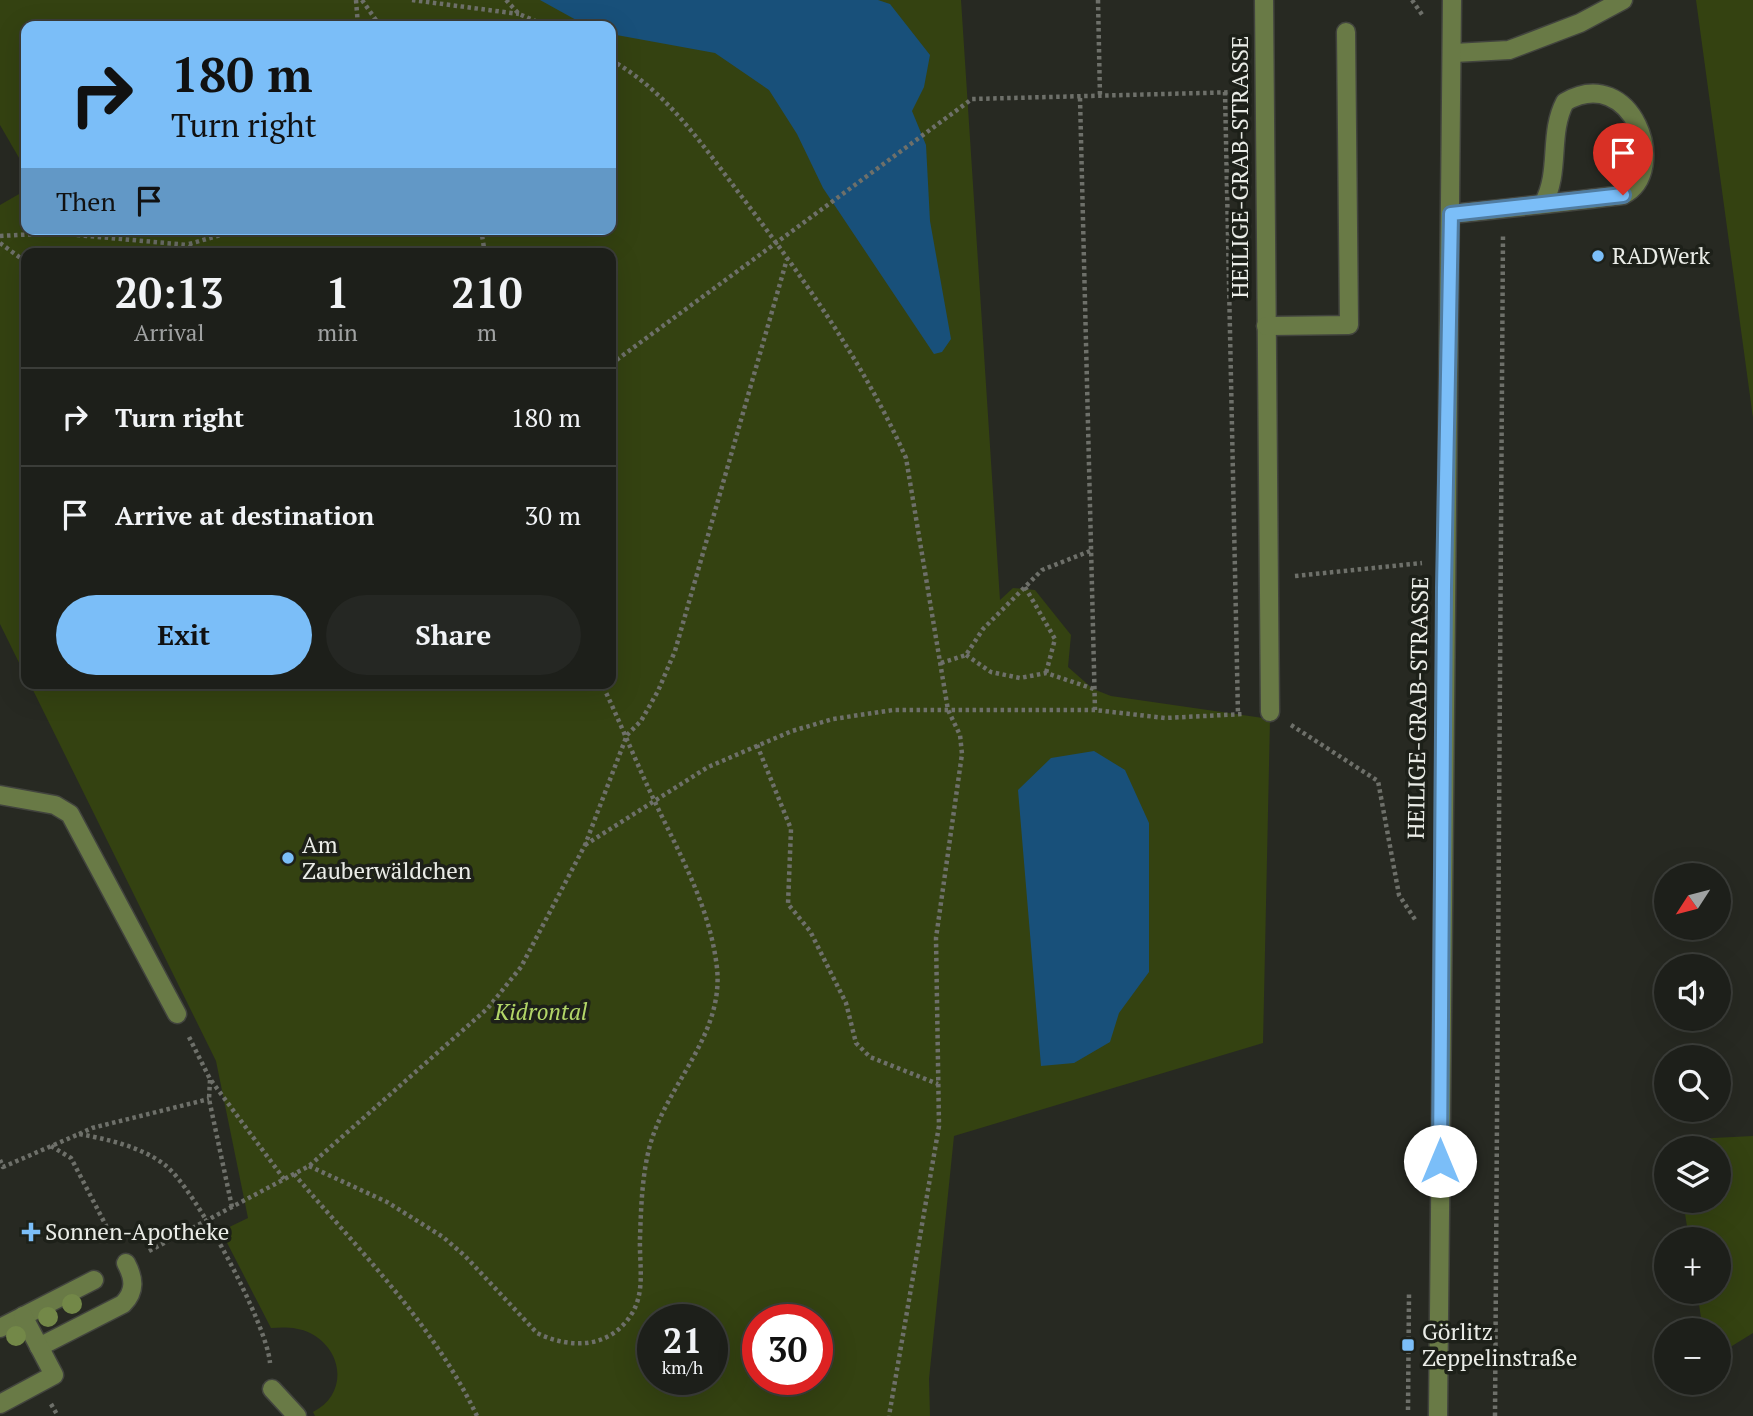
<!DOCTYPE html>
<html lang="en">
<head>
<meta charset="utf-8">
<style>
	:root { --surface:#1d1f1a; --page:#252723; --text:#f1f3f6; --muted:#a0a2a2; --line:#3b3d39; --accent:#7bbef8 }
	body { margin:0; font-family:"PT Serif",serif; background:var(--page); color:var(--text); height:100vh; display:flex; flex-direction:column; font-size:26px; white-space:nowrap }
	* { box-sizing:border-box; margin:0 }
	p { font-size:23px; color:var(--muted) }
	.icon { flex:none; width:38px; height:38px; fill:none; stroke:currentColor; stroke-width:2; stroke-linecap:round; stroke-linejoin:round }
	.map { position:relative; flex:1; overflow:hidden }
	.drawer { position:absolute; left:21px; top:248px; width:595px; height:441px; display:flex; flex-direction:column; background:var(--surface); border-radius:14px; box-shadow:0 7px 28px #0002,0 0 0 2px var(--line) }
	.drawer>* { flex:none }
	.guide { position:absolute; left:21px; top:21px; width:595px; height:214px; border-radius:14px; box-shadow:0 7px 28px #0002,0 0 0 2px var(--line); background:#7bbef8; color:#111; overflow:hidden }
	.needle { width:46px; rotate:234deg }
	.fabs { position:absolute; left:1654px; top:863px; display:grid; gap:14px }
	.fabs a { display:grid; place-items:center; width:77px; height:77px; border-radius:50%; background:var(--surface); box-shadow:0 7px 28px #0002,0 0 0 2px var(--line); font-size:35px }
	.speed { position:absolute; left:637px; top:1304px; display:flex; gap:14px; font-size:35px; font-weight:700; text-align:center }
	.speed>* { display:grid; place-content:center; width:91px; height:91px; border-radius:50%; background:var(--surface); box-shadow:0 7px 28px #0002,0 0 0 2px var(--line); line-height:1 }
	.speed small { font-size:18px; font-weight:400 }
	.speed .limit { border:10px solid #d22; background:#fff; color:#111 }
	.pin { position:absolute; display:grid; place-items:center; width:60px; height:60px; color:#fff; margin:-72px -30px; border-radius:50% 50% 50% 0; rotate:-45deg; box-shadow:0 0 7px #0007 }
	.pin .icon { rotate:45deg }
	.me { position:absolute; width:77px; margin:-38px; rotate:0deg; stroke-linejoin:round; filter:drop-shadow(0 0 5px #0008) }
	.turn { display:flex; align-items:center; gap:24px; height:147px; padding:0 35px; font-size:32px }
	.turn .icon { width:91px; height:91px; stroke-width:2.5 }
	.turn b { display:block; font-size:49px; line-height:60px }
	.then { display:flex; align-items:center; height:66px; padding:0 35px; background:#0003; gap:14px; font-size:26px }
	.eta { display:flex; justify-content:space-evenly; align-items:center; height:119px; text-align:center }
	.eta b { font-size:42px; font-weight:700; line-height:49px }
	.cta { display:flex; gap:14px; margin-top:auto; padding:14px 35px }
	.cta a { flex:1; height:80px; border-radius:42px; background:var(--accent); color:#111; font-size:28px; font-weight:700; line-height:80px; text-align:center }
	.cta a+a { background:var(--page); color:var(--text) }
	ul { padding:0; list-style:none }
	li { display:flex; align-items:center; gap:21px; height:98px; padding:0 35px; border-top:2px solid var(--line) }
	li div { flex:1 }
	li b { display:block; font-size:26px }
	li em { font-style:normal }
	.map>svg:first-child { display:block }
	.green { fill:#344211; fill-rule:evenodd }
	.water { fill:#18507a }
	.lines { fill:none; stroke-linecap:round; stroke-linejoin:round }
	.minor-casing { stroke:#42443e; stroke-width:21 }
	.path { stroke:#6e706a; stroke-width:4.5; stroke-dasharray:3.5 3.5; stroke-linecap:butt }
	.minor { stroke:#697a46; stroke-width:18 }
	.tree { fill:#738848 }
	.route-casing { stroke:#507ca1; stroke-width:18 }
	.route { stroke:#7bbef8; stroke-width:12 }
	.poi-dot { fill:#7bbef8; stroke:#1d2019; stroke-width:2.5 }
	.labels { text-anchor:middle; stroke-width:7; stroke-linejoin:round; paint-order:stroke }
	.street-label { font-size:23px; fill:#eaece7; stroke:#1d2019 }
	.poi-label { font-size:23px; fill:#eaece7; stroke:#1d2019; text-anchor:start }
	.park-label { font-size:23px; font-style:italic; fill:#b2d668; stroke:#1d2019 }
</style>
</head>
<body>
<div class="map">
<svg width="1753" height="1416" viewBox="0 0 1753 1416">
	<rect width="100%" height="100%" fill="#272922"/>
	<!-- green -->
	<g class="green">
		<path d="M0,0H961L1000,600L1013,588L1035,590L1071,635L1068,667L1093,689L1111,696L1270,719L1263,1043L954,1136L929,1379L930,1416H315L313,1412C348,1395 344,1350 310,1333C298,1327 284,1327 271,1328L221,1231L248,1218L216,1061L30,684H611V254H26V677L0,624V205L26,190V229H611V26H26V170L0,125ZM653,1320H712V1379H653ZM758,1320H817V1379H758Z"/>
		<polygon points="1696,0 1753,0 1753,418"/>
		<polygon points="1753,1136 1753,1333 1719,1354 1718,1330 1703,1330 1697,1292 1718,1292 1718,1239 1689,1239 1683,1201 1718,1200 1718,1148 1674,1148 1673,1140"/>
	</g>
	<!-- water -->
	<g class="water">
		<polygon points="540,0 878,0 890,4 930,55 924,87 912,111 926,145 930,221 951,339 942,352 934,354 823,188 797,134 769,90 715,53 611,34 611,26 587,26"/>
		<polygon points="1094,751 1125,770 1149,823 1149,972 1119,1013 1110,1042 1074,1063 1041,1066 1018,790 1051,758"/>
	</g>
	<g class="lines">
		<defs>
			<g id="minor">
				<polyline points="1264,0 1270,712"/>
				<polyline points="1454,53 1509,50 1580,23 1623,0"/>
				<path d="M1451,214C1509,208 1566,202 1623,195C1671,171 1632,63 1565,102C1548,134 1561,172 1543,204"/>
				<polyline points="1266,326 1349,325 1346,32"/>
				<polyline points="0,795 55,805 70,814 177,1014"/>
				<polyline points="0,1328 94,1280"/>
				<path d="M39,1347L123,1304C136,1291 134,1278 126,1263"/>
				<polyline points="272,1389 297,1416"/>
				<polyline points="0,1404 54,1375 23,1316"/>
				<polyline points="1438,1416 1452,0"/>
			</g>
		</defs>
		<!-- minor casing -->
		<use href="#minor" class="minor-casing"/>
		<!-- path -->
		<g class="path">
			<polyline points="356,0 358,26"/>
			<polyline points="362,0 380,26"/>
			<polyline points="412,0 519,14"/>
			<polyline points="506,0 519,14 547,26"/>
			<polyline points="1098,0 1100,97"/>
			<polyline points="1412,0 1423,16"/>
			<path d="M611,60C668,92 703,146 742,197C804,279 864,363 906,458L948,710L960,735L962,754L936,938L939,1126L889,1416"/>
			<polyline points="1225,92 1238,715"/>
			<polyline points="1080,98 1095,710"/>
			<polyline points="481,229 485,254"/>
			<polyline points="0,236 54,233 188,245 207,254"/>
			<polyline points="0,243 26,262"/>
			<polyline points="189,244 242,229"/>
			<polyline points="611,364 972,99 1241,92"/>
			<polyline points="1295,576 1422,563"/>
			<polyline points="1025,587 1055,639 1046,673"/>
			<polyline points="966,655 991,672 1020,678 1046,673 1094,689"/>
			<polyline points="941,663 966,655 983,629 1042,570 1090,551"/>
			<polyline points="1291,725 1378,781 1399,895 1416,921"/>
			<polyline points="757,745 791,829 788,904 810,931 846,1003 856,1043 870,1057 938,1084"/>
			<polyline points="585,845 708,767 792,731 833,719 893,710 1095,710 1165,718 1244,714"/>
			<polyline points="189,1037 210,1079 284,1179"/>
			<polyline points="210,1080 209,1099 232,1207"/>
			<polyline points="79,1134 92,1128 209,1099"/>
			<polyline points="51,1146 71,1158 114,1241"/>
			<path d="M0,1160L3,1167L79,1134C107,1139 142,1147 165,1165C195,1188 267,1324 270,1363"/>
			<path d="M309,1166L387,1202L443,1237L465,1256L537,1333C570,1349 609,1349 631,1315C646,1292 639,1264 640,1238C641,1208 642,1177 649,1149C665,1085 724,1037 717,968C710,907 680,855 654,800C636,762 620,722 602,684"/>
			<path d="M294,1174C359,1250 434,1325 477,1416"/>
			<polyline points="149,1251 309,1166 488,1008 521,967 585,845 627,735 641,721 658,691 675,651 787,259"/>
			<polyline points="51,1404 58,1416"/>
			<polyline points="1408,1410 1409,1293"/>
			<polyline points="1495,1416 1503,234"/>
		</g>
		<!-- minor -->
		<use href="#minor" class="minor"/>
	</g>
	<!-- trees -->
	<g class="tree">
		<circle cx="72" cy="1304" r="10"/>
		<circle cx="48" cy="1317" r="10"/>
		<circle cx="16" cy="1336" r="10"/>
	</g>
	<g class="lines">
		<defs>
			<polyline id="route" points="1440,1161 1444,588 1451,214 1623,195"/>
		</defs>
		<!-- route casing -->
		<use href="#route" class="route-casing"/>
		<!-- route -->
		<use href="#route" class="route"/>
	</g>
	<!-- markers -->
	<g class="poi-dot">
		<circle cx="1598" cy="256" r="7"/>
		<circle cx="288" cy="858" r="7"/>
		<path d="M27.5 1221.5h7v7h7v7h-7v7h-7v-7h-7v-7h7z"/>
		<rect x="1401" y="1338" width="14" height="14" rx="3.5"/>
	</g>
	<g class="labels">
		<!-- street labels -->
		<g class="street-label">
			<text transform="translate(1240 167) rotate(-90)" y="8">HEILIGE-GRAB-STRASSE</text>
			<text transform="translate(1418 708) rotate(-89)" y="8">HEILIGE-GRAB-STRASSE</text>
		</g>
		<!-- poi labels -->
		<g class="poi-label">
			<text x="1612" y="264">RADWerk</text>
			<text x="302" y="853">Am<tspan x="302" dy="26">Zauberwäldchen</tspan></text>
			<text x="45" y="1240">Sonnen-Apotheke</text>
			<text x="1422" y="1340">Görlitz<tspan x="1422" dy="26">Zeppelinstraße</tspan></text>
		</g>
		<!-- park labels -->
		<g class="park-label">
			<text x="541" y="1020">Kidrontal</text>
		</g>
	</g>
</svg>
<div class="fabs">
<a><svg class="needle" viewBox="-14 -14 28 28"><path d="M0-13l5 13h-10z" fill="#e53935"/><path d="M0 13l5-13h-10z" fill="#a0a2a2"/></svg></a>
<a><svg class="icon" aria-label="sound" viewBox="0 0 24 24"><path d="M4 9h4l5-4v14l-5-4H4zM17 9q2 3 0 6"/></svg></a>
<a><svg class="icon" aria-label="search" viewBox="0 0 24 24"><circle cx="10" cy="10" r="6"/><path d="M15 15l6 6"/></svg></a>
<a><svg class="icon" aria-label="layers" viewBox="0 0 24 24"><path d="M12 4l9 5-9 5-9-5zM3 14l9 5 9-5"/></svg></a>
<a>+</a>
<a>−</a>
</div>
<div class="speed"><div>21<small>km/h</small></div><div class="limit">30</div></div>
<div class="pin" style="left:1623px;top:195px;background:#d93025"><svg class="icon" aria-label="arrive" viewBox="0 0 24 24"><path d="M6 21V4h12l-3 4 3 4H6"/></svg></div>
<svg class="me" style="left:1440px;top:1161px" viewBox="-20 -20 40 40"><circle r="19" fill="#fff"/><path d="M0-13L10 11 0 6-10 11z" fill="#7bbef8"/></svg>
<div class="guide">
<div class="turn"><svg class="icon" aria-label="right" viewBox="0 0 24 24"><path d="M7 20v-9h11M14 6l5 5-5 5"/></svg><div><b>180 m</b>Turn right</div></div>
<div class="then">Then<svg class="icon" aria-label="arrive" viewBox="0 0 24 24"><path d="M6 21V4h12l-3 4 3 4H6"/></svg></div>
</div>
<section class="drawer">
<div class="eta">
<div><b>20:13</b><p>Arrival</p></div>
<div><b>1</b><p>min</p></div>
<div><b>210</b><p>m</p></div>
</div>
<ul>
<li><svg class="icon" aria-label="right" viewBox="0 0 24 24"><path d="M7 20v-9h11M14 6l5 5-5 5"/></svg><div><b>Turn right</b></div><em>180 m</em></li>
<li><svg class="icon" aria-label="arrive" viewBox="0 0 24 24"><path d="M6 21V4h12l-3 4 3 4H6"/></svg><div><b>Arrive at destination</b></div><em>30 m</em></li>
</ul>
<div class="cta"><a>Exit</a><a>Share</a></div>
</section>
</div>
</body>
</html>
